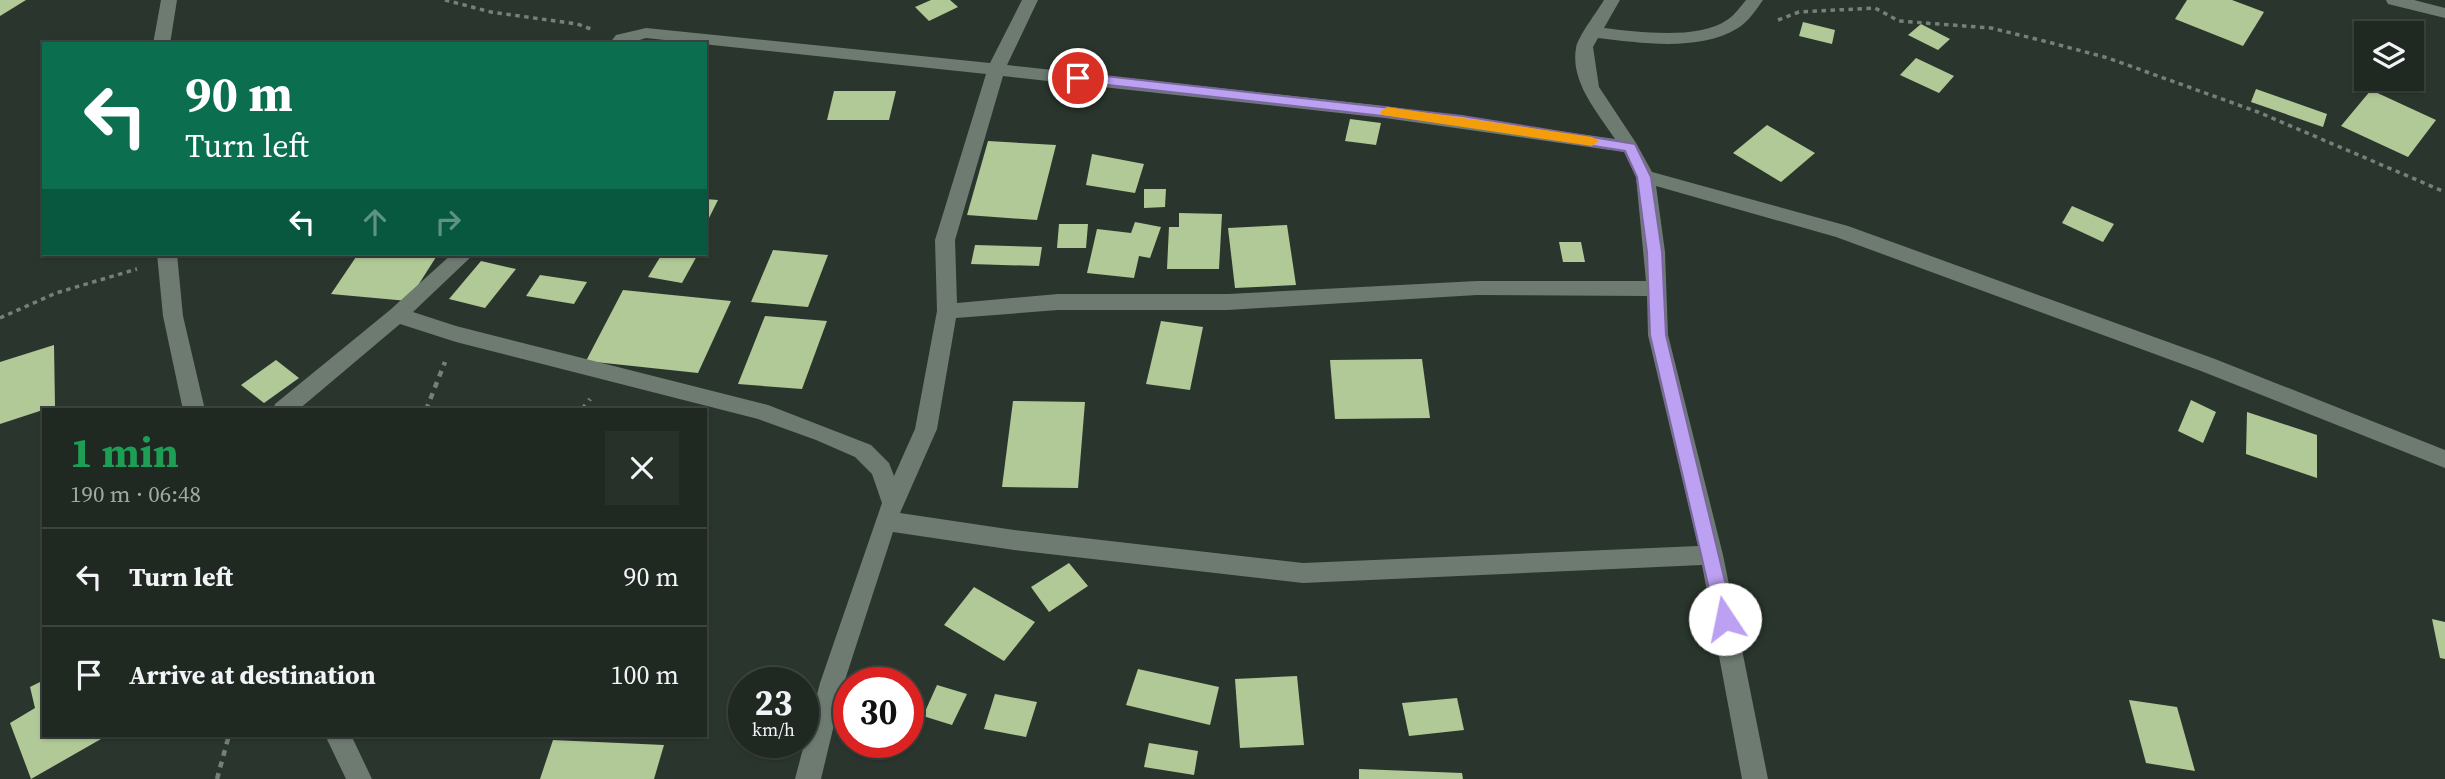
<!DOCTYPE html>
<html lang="en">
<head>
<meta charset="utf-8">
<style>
	:root { --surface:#202822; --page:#28302a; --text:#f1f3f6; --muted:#a2a6a5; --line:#3d4440 }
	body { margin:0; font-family:"Source Serif 4",serif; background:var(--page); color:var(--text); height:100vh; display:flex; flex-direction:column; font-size:26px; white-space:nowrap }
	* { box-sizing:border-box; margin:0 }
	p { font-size:23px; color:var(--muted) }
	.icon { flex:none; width:38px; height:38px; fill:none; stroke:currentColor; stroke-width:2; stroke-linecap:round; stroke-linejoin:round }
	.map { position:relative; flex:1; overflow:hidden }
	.drawer { position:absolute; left:42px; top:408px; width:665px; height:329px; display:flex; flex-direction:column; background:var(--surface); border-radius:0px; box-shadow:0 2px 5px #0004,0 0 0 2px var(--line) }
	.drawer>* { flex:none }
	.banner { position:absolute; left:42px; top:42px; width:665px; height:214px; border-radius:0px; box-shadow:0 2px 5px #0004,0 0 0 2px var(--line); background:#0b6e4f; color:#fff; overflow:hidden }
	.controls { position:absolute; left:2354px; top:21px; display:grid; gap:14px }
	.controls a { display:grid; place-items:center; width:70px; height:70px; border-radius:0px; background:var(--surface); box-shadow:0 2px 5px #0004,0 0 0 2px var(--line); font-size:35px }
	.speed { position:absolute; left:728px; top:667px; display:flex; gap:14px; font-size:35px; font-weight:700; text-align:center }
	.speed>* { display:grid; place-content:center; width:91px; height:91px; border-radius:50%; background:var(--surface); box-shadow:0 2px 5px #0004,0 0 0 2px var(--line); line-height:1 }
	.speed small { font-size:18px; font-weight:400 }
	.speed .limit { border:10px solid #d22; background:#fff; color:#111 }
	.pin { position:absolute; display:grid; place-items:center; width:60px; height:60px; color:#fff; margin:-30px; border:4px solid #fff; border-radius:50%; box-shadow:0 2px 7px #0007 }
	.me { position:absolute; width:77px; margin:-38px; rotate:349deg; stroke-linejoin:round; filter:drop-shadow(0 0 5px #0008) }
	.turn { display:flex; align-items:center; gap:24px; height:147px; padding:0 28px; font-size:32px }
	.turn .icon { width:91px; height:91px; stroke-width:2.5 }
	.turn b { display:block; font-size:49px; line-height:60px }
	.lanes { display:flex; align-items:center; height:66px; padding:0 28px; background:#0003; justify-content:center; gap:35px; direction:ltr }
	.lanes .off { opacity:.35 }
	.round { display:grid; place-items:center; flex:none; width:74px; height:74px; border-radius:0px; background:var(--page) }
	.headline { display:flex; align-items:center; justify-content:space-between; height:119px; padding:0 28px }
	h1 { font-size:42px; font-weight:700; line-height:52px; color:#1e9e55 }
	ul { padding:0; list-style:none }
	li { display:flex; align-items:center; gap:21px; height:98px; padding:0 28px; border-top:2px solid var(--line) }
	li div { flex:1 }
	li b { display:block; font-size:26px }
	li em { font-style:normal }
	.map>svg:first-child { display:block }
	.building { fill:#b1c997 }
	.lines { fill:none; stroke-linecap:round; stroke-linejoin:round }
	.path-far1 { stroke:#768079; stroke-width:3.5; stroke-dasharray:4.5 4.5; stroke-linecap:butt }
	.path { stroke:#768079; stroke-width:4.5; stroke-dasharray:6 6; stroke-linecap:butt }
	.minor { fill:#6e7b71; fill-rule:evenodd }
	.route { fill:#bca0f2; stroke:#7a689d; stroke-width:2 }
	.slow { fill:#f59e0b }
</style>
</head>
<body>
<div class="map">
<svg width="2445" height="779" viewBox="0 0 2445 779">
	<rect width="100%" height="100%" fill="#2a362d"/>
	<!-- building -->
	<g class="building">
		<polygon points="0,0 26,0 0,16"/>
		<polygon points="931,0 950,0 958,7 929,21 915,7"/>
		<polygon points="2187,0 2232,0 2264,12 2243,46 2175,19"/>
		<polygon points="1803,22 1835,30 1832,44 1799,36"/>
		<polygon points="1921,24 1950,39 1938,50 1908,35"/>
		<polygon points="1916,58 1954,76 1939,93 1900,75"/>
		<polygon points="2256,89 2327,114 2323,127 2251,102"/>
		<polygon points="2371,90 2436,120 2408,157 2341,126"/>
		<polygon points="834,91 896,91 889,120 827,120"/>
		<polygon points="1350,119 1381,123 1376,145 1345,141"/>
		<polygon points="1767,125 1815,153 1781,182 1733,153"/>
		<polygon points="988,141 1056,145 1037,220 967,215"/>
		<polygon points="1092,154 1144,164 1135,193 1086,185"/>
		<polygon points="1144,189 1166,189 1165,207 1144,208"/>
		<polygon points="705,199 718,200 705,226"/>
		<polygon points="2072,206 2114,224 2103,242 2062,223"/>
		<polygon points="1179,213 1222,214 1219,269 1167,269 1169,227 1179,227"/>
		<polygon points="1135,222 1161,227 1150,258 1139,256 1134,278 1087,273 1097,229 1131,233"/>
		<polygon points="1059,224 1088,224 1086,248 1057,248"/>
		<polygon points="1287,225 1296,285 1235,288 1228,228"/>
		<polygon points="1559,242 1581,242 1585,262 1563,262"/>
		<polygon points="975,245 1042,247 1039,266 971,264"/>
		<polygon points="773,250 828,255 808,307 751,302"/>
		<polygon points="358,254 438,254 408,301 331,294"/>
		<polygon points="662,254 698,254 682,283 648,277"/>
		<polygon points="481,261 516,269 485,308 449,299"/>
		<polygon points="540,275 587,282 574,304 526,296"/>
		<polygon points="623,290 731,301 698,373 586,361"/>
		<polygon points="765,316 827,321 802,389 738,384"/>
		<polygon points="1161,321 1203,327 1190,390 1146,384"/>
		<polygon points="54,345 55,406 0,424 0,362"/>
		<polygon points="1422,359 1430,418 1335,419 1330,360"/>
		<polygon points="276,360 299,378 264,403 241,385"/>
		<polygon points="2191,400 2216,412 2203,443 2178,431"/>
		<polygon points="1013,401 1085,402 1078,488 1002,487"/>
		<polygon points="2247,412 2317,435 2317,478 2246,454"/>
		<polygon points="1069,563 1088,586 1049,612 1031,587"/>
		<polygon points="974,587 1035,622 1004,661 944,625"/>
		<polygon points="2432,619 2445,622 2445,659 2440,658"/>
		<polygon points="1138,669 1219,687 1210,725 1126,705"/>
		<polygon points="1297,676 1304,745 1240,748 1235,679"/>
		<polygon points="44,680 44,735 108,735 31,779 10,723 35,708 30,687"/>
		<polygon points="937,685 967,694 952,725 923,716"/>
		<polygon points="995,694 1037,702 1026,737 984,729"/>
		<polygon points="1457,698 1464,730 1409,736 1402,703"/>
		<polygon points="2129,700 2177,707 2195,771 2146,763"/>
		<polygon points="553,740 664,745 654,779 540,779"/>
		<polygon points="1149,743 1198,751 1194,775 1144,767"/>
		<polygon points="1359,769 1462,773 1463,779 1359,779"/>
	</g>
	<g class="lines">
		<!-- path-far1 -->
		<g class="path-far1">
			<polyline points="445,0 491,12 577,24 591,29"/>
			<polyline points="1778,20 1799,12 1875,8 1899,21 1991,28 2048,42 2108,58 2258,112 2445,192"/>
			<polyline points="0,318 56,293 137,269"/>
		</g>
		<!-- path -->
		<g class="path">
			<polyline points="426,410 445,362"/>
			<polyline points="582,410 590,399"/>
			<polyline points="217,779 229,735"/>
		</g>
		<!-- minor -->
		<g class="minor">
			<polygon points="161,0 177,0 170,44 153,44"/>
			<path d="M1022,0H1038L1007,65L1385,106L1615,139C1598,113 1570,82 1576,48C1578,36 1597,12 1604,0H1620L1604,28C1638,32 1698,40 1727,20C1735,15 1740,7 1746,0H1763C1756,10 1748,22 1738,28C1699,52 1641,43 1598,38L1593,47L1599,87L1636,143L1652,172L1848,226L2215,359L2445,450V468L2201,371L1836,237L1656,186L1665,252L1668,335L1723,555L1768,779H1742L1702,565L1303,583L1014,550L893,532L844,683L821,779H795L820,683L882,503L872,474L855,457L816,440L758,419L456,342L400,324L298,410H273L275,404L390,310L452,254H474L413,312L456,326L768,405L871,445L889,463L894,476L915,429L937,311L935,240L986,74L646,38L627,44H609L616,35L646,28L990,63ZM1003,76L1385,118L1624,152L1636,177L1646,281H1477L1228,294H1058L957,303L955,240ZM1477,295L1647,296L1648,335L1698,546L1303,563L1014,530L900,513L937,429L956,318L1058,310H1228Z"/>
			<polygon points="2386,0 2414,0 2445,8 2445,18 2388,4"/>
			<polygon points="157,254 177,254 183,316 205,410 183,410 163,316"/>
			<polygon points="325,735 351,735 372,779 346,779"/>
		</g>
	</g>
	<!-- route -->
	<polygon class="route" points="1078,73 1462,116 1635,144 1651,177 1662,252 1666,335 1734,619 1731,625 1725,627 1718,625 1716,619 1650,335 1647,252 1637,177 1625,151 1462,125 1073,81 1073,74"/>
	<!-- slow -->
	<polygon class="slow" points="1387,107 1592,137 1599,141 1592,146 1382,115 1380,112"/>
</svg>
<div class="controls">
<a><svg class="icon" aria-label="layers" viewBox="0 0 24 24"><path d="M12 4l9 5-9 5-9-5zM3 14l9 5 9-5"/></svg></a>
</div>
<div class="speed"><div>23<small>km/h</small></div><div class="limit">30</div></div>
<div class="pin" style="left:1078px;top:78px;background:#d93025"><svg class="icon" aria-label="arrive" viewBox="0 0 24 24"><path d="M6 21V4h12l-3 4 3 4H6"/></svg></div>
<svg class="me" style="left:1725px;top:619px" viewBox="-20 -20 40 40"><circle r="19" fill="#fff"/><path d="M0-13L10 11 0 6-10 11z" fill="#bca0f2"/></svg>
<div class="banner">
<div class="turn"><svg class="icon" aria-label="left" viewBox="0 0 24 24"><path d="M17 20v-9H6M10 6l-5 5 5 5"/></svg><div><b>90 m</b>Turn left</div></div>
<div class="lanes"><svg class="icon" aria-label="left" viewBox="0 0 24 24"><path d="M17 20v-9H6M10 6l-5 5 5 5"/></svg><svg class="icon off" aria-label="ahead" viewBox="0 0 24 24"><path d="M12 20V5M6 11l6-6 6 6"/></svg><svg class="icon off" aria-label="right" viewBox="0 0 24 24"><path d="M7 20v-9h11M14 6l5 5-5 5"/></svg></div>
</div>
<section class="drawer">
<div class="headline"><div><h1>1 min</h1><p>190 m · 06:48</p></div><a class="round"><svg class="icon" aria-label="close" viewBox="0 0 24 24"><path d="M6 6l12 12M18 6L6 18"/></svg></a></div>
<ul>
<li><svg class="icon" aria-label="left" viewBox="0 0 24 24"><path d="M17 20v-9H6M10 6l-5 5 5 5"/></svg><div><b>Turn left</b></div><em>90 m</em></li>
<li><svg class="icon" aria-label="arrive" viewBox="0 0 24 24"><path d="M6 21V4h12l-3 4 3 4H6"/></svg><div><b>Arrive at destination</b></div><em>100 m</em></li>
</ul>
</section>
</div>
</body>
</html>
